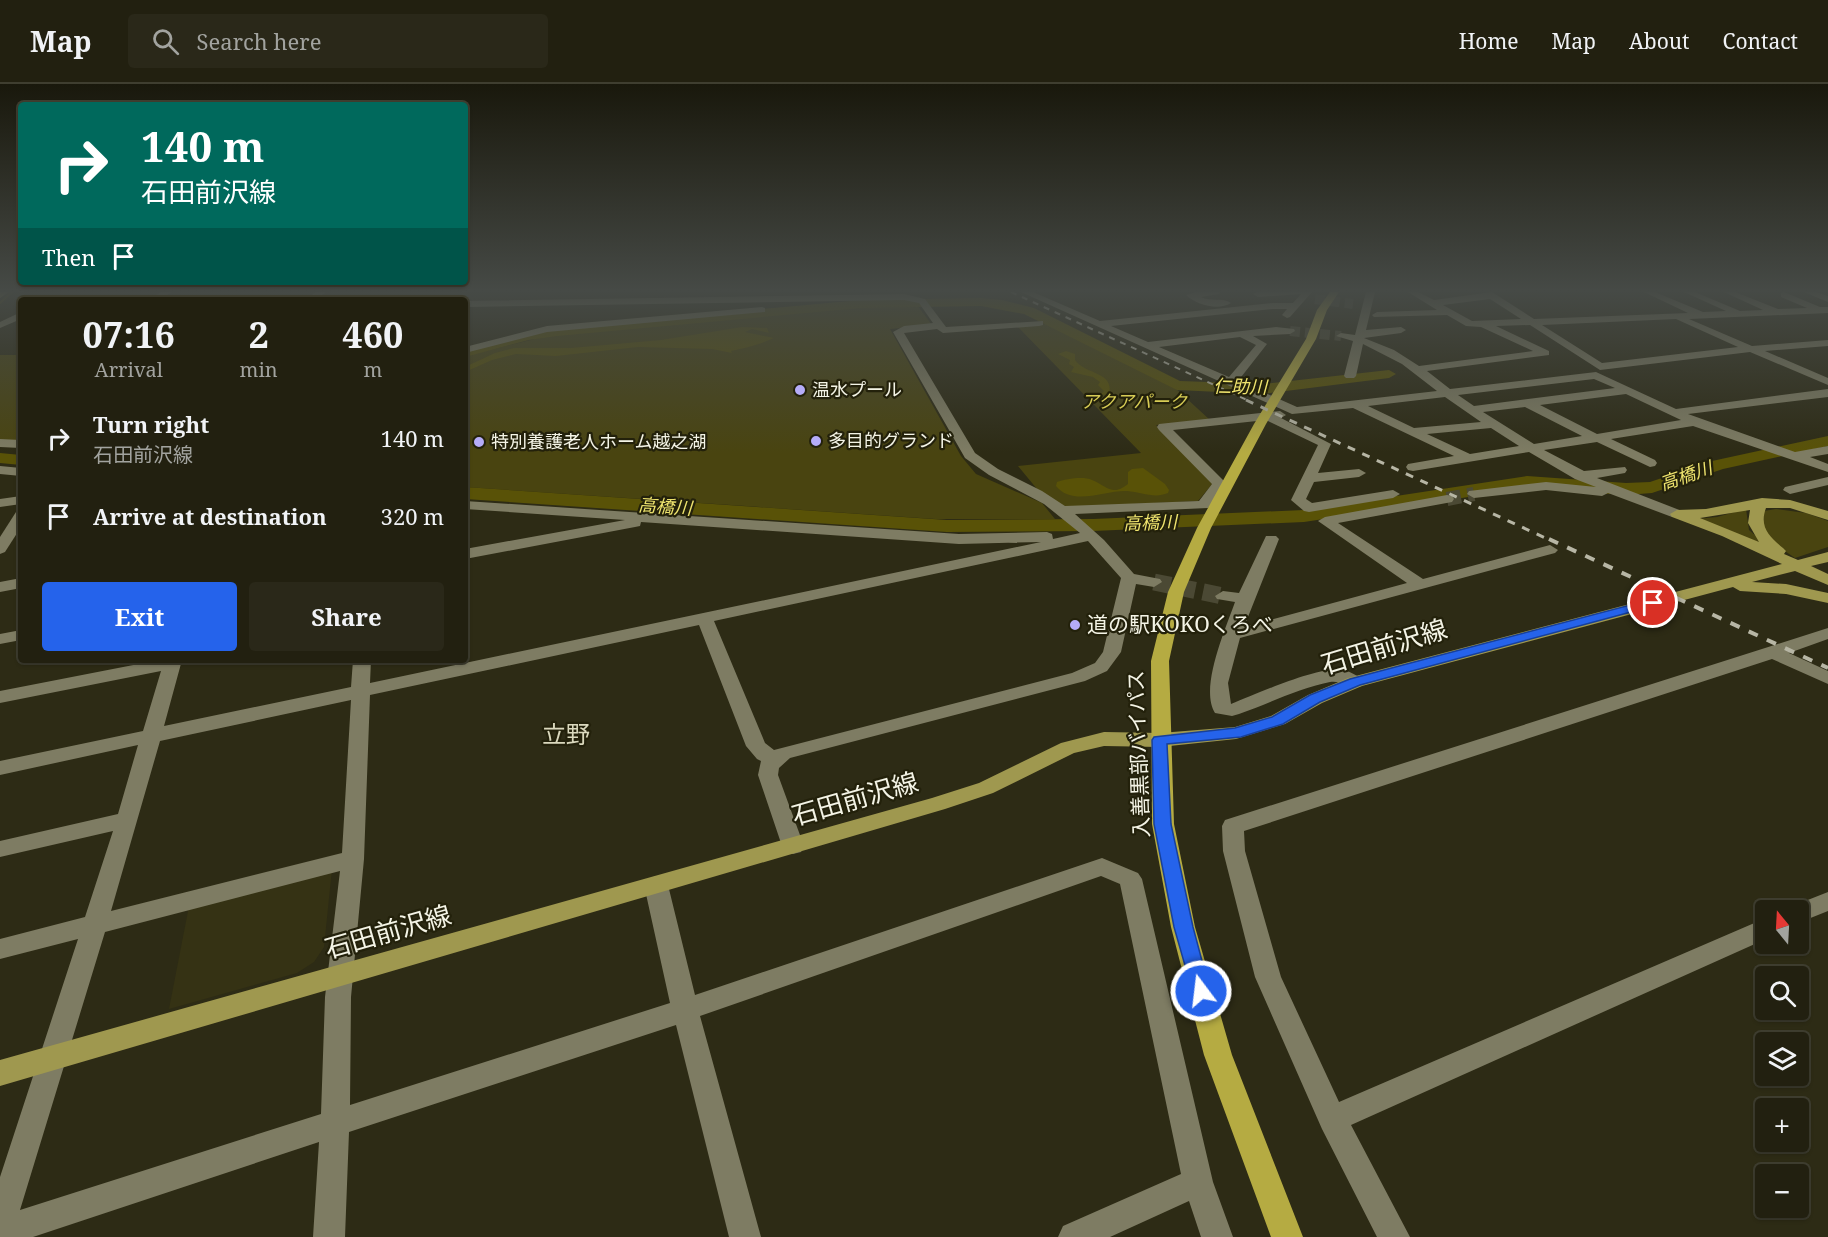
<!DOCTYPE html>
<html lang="en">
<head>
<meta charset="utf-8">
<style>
	:root { --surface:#222010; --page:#2a2819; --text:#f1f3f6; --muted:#a2a39f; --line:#3f3e30; --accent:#2563eb }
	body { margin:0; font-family:"Noto Serif","Noto Sans JP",serif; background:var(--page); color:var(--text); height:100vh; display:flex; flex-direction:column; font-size:22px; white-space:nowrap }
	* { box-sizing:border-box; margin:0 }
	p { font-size:20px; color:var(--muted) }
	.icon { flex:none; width:33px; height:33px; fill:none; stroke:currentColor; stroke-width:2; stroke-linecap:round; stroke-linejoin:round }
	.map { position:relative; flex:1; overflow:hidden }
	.panel { position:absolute; left:18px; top:213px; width:450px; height:366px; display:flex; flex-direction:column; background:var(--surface); border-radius:6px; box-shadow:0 2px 4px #0004,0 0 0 2px var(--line) }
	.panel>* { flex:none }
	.guide { position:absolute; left:18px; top:18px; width:450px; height:183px; border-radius:6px; box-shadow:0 2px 4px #0004,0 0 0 2px var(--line); background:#00695c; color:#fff; overflow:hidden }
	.needle { width:39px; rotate:342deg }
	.controls { position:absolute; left:1755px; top:816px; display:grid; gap:12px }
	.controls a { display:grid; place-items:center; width:54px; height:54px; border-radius:6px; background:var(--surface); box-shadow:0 2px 4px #0004,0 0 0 2px var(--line); font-size:30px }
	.pin { position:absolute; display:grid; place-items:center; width:51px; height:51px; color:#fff; margin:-26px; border:3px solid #fff; border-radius:50%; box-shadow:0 2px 6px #0007 }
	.me { position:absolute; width:66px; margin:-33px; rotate:345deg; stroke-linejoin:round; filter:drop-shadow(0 0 4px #0008) }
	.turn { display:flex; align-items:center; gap:21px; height:126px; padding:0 24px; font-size:27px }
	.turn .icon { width:78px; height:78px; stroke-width:2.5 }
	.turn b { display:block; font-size:42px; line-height:51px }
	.then { display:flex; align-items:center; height:57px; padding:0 24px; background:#0003; gap:12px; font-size:22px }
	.eta { display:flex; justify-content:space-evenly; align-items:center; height:102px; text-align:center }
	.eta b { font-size:36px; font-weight:700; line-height:42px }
	.action { display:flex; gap:12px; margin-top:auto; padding:12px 24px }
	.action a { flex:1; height:69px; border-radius:6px; background:var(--accent); color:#fff; font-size:24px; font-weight:700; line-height:69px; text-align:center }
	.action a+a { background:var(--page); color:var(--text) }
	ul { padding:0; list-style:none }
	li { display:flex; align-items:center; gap:18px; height:78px; padding:0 24px }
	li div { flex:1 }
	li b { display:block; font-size:22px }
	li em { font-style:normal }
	header { display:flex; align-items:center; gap:36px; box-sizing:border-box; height:84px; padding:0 30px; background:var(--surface); border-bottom:2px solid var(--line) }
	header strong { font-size:28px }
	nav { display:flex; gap:33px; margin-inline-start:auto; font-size:21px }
	.search { width:420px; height:54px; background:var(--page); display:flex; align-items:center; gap:15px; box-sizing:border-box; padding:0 21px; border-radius:6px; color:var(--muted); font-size:22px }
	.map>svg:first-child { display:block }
	.built { fill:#353214 }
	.green { fill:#494410 }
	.water { fill:#595207 }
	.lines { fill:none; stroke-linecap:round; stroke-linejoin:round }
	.stream { stroke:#595207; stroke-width:2 }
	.river { fill:#595207; fill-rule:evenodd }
	.minor-tunnel-far2 { stroke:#4b4934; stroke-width:10; stroke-dasharray:10 5; stroke-linecap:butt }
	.minor-tunnel-far1 { stroke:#4b4934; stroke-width:14; stroke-dasharray:14 7; stroke-linecap:butt }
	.minor-tunnel { stroke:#4b4934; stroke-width:17; stroke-dasharray:17 8; stroke-linecap:butt }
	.minor { fill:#7e7c63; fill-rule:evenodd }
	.major { fill:#9f984f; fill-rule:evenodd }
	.highway { fill:#b5ab42; fill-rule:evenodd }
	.rail-far2 { stroke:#b7b6a5; stroke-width:2; stroke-dasharray:6 6; stroke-linecap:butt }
	.rail-far1 { stroke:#b7b6a5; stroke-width:3; stroke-dasharray:8 8; stroke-linecap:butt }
	.rail { stroke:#b7b6a5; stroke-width:4; stroke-dasharray:10 10; stroke-linecap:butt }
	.route { fill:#2563eb; stroke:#184099; stroke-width:1.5 }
	.poi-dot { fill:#b5acf8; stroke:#23210b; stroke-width:2 }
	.labels { text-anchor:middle; stroke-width:4.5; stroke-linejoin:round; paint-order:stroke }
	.far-water-label { font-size:18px; font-style:italic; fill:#efe46e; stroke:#23210b }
	.far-poi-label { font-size:18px; fill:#f4f4e6; stroke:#23210b; text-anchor:start }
	.far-park-label { font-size:18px; font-style:italic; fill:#d7cc55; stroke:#23210b }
	.poi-label { font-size:21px; fill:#f4f4e6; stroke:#23210b; text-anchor:start }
	.street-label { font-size:21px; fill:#f4f4e6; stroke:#23210b }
	.quarter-label { font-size:24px; fill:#dad8bd; stroke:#23210b }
	.near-street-label { font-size:26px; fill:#f4f4e6; stroke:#23210b }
</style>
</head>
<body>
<header>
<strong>Map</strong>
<div class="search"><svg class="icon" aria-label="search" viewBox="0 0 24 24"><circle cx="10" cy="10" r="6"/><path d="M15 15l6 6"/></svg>Search here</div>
<nav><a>Home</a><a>Map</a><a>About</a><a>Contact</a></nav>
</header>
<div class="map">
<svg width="1828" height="1153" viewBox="0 0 1828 1153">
	<rect width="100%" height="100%" fill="#2d2b15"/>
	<!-- built -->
	<polygon class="built" points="332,785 324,863 314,878 297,889 169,925 189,822"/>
	<!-- green -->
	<g class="green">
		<polygon points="917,221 932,241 890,245 961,372 976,390 1042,419 1055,435 935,435 465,403 465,272 555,250 861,222"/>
		<polygon points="1047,240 1173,302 1210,336 1156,341 1213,399 1198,417 1065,423 1037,405 1018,382 1141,369 1017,242"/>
		<polygon points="0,271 21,271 21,359 0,358"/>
		<polygon points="1746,425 1749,446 1773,467 1696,435 1717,433"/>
		<polygon points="1776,425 1806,429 1828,437 1828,463 1795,474 1779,463 1763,444 1764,427"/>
	</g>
	<!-- water -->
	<g class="water">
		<path d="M742,243L767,244L769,249L752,245L745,248L774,254C759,261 744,264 731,267L732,269L712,265L638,263L556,272L516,270L492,276L465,288V283L495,269L514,264H571L661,256Z"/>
		<path d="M1066,267L1075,270V276C1085,291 1115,287 1109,311L1090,310L1102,309L1104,307L1098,301L1100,298L1093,293L1071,288L1074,283L1069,280L1070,276L1058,270Z"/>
		<path d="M1143,384L1165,400L1169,406L1168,409C1154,415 1142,408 1127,407C1105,406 1073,423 1056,402L1057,398C1066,395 1083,392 1092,396C1107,402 1112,413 1128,400V388L1132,385Z"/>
	</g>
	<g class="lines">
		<!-- stream -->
		<polyline class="stream" points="0,219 12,208"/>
		<!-- river -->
		<g class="river">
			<polygon points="981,214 1002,216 1034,224 1180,297 1263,300 1389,286 1396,290 1389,294 1263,310 1177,306 1024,230 981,222 861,224 557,252 529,256 465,273 465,265 528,248 557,244 861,216"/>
			<polygon points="1828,352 1828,362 1723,385 1652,409 1626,411 1527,404 1304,438 1093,447 947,448 465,415 465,403 947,436 1093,435 1304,426 1527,392 1626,399 1650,398 1712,377"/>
			<polygon points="0,369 21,371 21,381 0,379"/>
		</g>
		<!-- minor-tunnel-far2 -->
		<g class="minor-tunnel-far2">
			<polyline points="1315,215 1353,220"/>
			<polyline points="1290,247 1341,252"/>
		</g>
		<!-- minor-tunnel-far1 -->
		<polyline class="minor-tunnel-far1" points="1447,415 1474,410"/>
		<!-- minor-tunnel -->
		<polyline class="minor-tunnel" points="1154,498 1223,512"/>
		<!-- minor -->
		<g class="minor">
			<polygon points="161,208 172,208 159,216 147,216"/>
			<polygon points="316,208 326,208 316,216 305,216"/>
			<path d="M1021,208H1033L1100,237L1273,219H1293L1301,210L1258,213L1253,210L1257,208H1312L1290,233L1287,234L1282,231L1287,225H1273L1111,242L1148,258L1276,243L1294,245L1295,247L1290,250L1253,252L1267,260L1238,297L1297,323L1437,307L1402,280L1363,260L1356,292L1354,294H1346L1344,292L1353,257L1336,252L1341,249L1355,251L1366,208H1375L1366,246L1401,243L1406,246L1401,249L1364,254L1394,266L1419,282L1533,267L1481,243L1466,242L1447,231L1374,233L1372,231L1377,228L1437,226L1408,208H1418L1434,216L1492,208L1534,235L1688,229L1644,208H1655L1703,228L1726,227L1684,208H1695L1740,227L1763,226L1724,208H1735L1778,225L1807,224L1781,213V209L1784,208L1820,223H1828V229L1689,235L1752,262L1828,256V262L1765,267L1828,294V301L1750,268L1600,286L1530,241L1496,242L1549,267V271L1427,287L1450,305L1596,288L1676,325L1828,305V313L1688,330L1795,368L1828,362V370L1810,373L1828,380V388L1693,342L1611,355L1655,376L1657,379L1655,382L1650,383L1597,358L1544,366L1584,387L1625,383L1627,386L1625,389L1597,394L1682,427L1684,430L1682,433H1672L1608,409L1602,412L1546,406L1474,414L1467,410L1469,407L1546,398L1596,403L1575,395L1529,368L1413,387L1408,386L1406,383L1408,380L1454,372L1353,324L1292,330ZM1490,215L1521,235L1472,237L1443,221ZM1676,235L1738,263L1602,279L1542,241ZM1240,253L1256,261L1229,293L1159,263ZM1594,295L1615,304L1474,322L1458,311ZM1626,310L1681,336L1597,350L1540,321ZM1445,313L1481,338L1414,344L1368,322ZM1525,323L1582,352L1534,360L1483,328ZM1491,344L1519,362L1470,370L1427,350Z"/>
			<path d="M1196,208H1220L1219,210L1201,213C1210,218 1223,213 1231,219C1218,227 1197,221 1186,211Z"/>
			<polygon points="1804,208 1816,208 1828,212 1828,218"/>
			<path d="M904,210L925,215L946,243L1043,237V241L1039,242L943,249L937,245L904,249L975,369L998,385L1042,407L1065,422L1199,417L1212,400L1159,346L1157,343L1159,340L1280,327L1286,331L1281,334L1331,360L1318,389L1359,385L1366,389L1359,393L1314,398L1306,415L1312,419L1393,406L1400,410L1393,414L1309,428L1304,427L1291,416L1318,361L1266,336L1173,346L1227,400L1208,424L1075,430L1104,456L1134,490L1160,495L1162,498L1154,503L1136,500L1121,568L1107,587L1085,597L790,674L779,684L778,691L804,762L801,768L793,770L785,768L782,762L758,691L761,677L757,675L746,662L699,541L370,611L364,775L351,913L350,1021L670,919L644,801L648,795L656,792L664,795L668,801L695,911L1102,774L1138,789L1142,795L1213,1098L1233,1153H1201L1189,1117L1110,1153H1058L1063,1142L1181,1090L1120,800L1101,792L700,932L761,1153H729L676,941L349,1048L345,1153H313L319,1058L33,1153H0V1093L78,855L0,875V855L85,833L113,747L0,773V757L118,730L138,661L0,691V677L143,647L161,587L0,619V607L159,576H182L164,642L351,603L353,576H371L370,599L1041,458L959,460L641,438L640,442L635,443L465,475V465L625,436L465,425V417L959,450L1047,448L1052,450L1053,455L1080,449L1044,420L989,391L965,374L893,248L904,242L933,239L919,219L904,216L465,223V217ZM1088,457L1121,494L1103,568L1095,579L1072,589L774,666L765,659L714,537ZM351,616L342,769L111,827L160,657ZM340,787L325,913L321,1030L20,1126L105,848Z"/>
			<polygon points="113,211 116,212 116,216 104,216"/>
			<polygon points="762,223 765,224 765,228 547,248 465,269 465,263 547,242"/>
			<polygon points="21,228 21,235 0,244 0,238"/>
			<polygon points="0,355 21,356 21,364 0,363"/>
			<polygon points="0,382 21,384 21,392 0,390"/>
			<polygon points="1828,393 1828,401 1790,410 1783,406 1785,403"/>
			<path d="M1447,411L1452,412L1454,415L1452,418L1338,439L1423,495L1550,461L1558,466L1555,469L1240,554L1228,599L1231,620C1259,609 1311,585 1340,585C1347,586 1360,592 1364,598L1362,602C1350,605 1341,596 1330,598C1299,604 1268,620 1239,630L1232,632L1215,629C1199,604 1226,544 1235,518L1217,515L1215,512L1223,507L1239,509L1266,452H1276L1279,455L1244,543L1407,499L1318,437L1325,433Z"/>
			<polygon points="21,412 21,420 0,423 0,415"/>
			<polygon points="21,427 21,443 5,468 0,470 0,453 16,428"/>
			<polygon points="21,494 21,504 0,508 0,498"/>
			<polygon points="1828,544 1828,555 1789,569 1828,587 1828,600 1772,575 1244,747 1245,767 1281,893 1339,1018 1766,834 1766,855 1351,1041 1410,1153 1377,1153 1322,1045 1255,893 1223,767 1222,742 1225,736"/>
			<polygon points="21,546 21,556 0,560 0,550"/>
			<polygon points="1828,808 1828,827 1798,839 1798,826 1788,826 1790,823"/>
		</g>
		<!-- major -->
		<g class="major">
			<polygon points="0,208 9,208 0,214"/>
			<path d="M1762,414L1790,416L1828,427V436L1790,424H1766C1759,443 1769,452 1783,464L1786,467L1784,470L1798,476L1828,468V478L1811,482L1828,490V501L1795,487L1752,498L1786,500L1828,509V519L1786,510L1740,507L1733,503L1362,602L1322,619L1285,640L1236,655L1160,663L1104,662L1074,669L993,709L945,725L0,1002V976L932,714L979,699L1061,659L1104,648L1160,649L1235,643L1271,632L1308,611L1348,594L1782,480L1722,452L1672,433L1670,430L1677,426L1706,425ZM1750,426L1748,439L1759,458L1700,434Z"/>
		</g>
		<!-- highway -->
		<polygon class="highway" points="1330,208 1339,208 1327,226 1316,255 1266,340 1211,444 1184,508 1169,577 1174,740 1195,843 1232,971 1303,1153 1271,1153 1204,971 1171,843 1152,740 1151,577 1168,508 1197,444 1254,340 1306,255 1317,226"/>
		<!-- rail-far2 -->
		<polyline class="rail-far2" points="1011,208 1249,317"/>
		<!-- rail-far1 -->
		<polyline class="rail-far1" points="1246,316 1552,457"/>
		<!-- rail -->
		<polyline class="rail" points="1549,455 1828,584"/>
	</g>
	<!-- sky -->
	<linearGradient id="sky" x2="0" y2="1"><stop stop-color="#19180c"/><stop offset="0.56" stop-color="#464a46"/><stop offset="1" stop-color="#464a46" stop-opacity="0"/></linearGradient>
	<rect width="1828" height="369" fill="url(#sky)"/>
	<!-- route -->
	<polygon class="route" points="1653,515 1659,519 1657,521 1360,601 1320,618 1283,640 1241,653 1167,660 1171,740 1193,843 1210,907 1208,913 1201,915 1194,913 1174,843 1154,740 1152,656 1154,653 1235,644 1272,633 1310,611 1350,595"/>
	<!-- markers -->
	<g class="poi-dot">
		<circle cx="800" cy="306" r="6"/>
		<circle cx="816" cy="357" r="6"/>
		<circle cx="479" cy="358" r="6"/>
		<circle cx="1075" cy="541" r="6"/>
	</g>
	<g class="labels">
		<!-- far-water labels -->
		<g class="far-water-label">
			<text transform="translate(1240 303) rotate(1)" y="6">仁助川</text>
			<text transform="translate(1686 392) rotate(-19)" y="6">高橋川</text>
			<text transform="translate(665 423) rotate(4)" y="6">高橋川</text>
			<text transform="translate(1150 439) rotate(-2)" y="6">高橋川</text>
		</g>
		<!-- far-poi labels -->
		<g class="far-poi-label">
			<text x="812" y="312">温水プール</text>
			<text x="828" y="363">多目的グランド</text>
			<text x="491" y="364">特別養護老人ホーム越之湖</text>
		</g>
		<!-- far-park labels -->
		<g class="far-park-label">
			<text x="1134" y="324">アクアパーク</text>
		</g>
		<!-- poi labels -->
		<g class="poi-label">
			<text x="1087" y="548">道の駅KOKOくろべ</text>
		</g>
		<!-- street labels -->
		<g class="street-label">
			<text transform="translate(1139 670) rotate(-92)" y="7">入善黒部バイパス</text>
		</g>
		<!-- quarter labels -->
		<g class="quarter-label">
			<text x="566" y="659">立野</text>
		</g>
		<!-- near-street labels -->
		<g class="near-street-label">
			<text transform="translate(1384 563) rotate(-17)" y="9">石田前沢線</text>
			<text transform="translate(855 715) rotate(-16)" y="9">石田前沢線</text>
			<text transform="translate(388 848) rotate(-16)" y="9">石田前沢線</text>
		</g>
	</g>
</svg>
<div class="controls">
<a><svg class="needle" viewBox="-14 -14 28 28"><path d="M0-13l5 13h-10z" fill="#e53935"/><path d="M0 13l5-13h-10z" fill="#a2a39f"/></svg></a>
<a><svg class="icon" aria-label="search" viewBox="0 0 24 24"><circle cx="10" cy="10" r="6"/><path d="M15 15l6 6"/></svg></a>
<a><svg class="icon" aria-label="layers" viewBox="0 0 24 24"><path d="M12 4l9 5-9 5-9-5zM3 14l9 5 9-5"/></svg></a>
<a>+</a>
<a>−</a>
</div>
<div class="pin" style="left:1653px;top:519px;background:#d93025"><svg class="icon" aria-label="arrive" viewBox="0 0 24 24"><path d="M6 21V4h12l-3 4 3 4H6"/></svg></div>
<svg class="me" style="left:1201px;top:907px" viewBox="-20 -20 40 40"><circle r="17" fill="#2563eb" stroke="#fff" stroke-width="3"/><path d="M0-11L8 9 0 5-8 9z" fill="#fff"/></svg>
<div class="guide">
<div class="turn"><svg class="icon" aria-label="right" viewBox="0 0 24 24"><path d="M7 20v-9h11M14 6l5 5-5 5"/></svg><div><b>140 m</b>石田前沢線</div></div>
<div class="then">Then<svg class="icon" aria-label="arrive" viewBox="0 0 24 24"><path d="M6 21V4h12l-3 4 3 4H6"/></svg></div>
</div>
<section class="panel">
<div class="eta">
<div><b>07:16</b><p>Arrival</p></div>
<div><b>2</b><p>min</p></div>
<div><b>460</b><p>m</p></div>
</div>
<ul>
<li><svg class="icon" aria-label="right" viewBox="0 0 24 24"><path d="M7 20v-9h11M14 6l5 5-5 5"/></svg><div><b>Turn right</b><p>石田前沢線</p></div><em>140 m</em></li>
<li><svg class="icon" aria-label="arrive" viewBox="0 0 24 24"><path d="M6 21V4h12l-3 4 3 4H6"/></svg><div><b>Arrive at destination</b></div><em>320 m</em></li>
</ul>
<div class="action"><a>Exit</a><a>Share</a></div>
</section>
</div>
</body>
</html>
